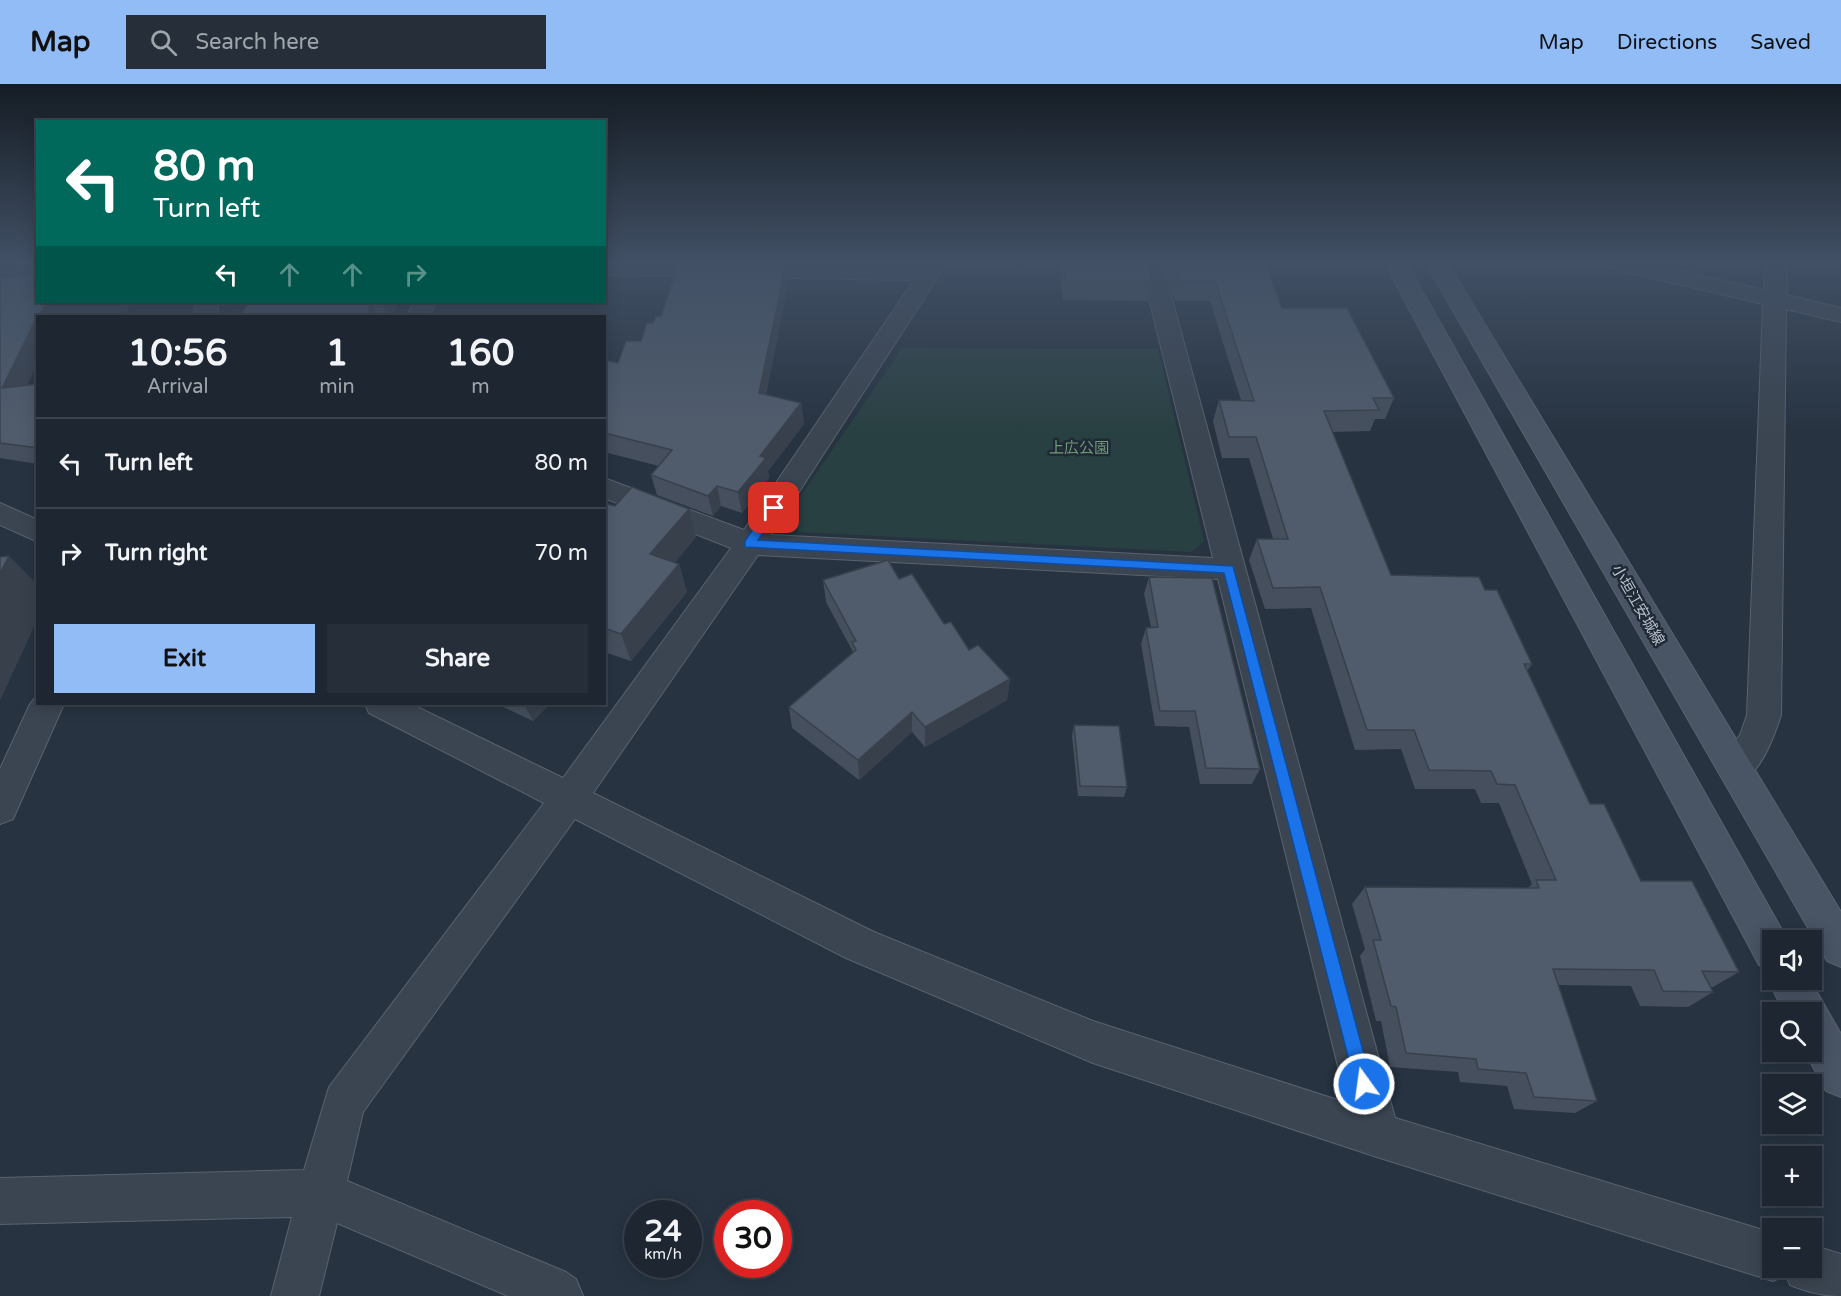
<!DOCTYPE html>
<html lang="en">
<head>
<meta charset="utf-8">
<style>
	:root { --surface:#1d2631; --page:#252e39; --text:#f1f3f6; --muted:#a0a5ab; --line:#3b434d; --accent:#92bcf6 }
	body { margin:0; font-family:"Varela Round","Noto Sans JP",sans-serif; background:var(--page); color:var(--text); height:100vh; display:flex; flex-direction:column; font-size:22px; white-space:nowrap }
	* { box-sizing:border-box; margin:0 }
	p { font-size:20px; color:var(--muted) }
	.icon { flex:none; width:33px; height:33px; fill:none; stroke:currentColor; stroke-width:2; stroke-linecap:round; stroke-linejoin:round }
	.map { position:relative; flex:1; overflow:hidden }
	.drawer { position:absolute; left:36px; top:231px; width:570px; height:390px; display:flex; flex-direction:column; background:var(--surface); border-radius:0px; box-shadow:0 3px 15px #0003,0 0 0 2px var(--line) }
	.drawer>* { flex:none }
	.guide { position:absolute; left:36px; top:36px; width:570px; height:183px; border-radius:0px; box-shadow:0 3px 15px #0003,0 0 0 2px var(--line); background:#00695c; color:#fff; overflow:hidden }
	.tools { position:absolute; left:1762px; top:846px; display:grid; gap:12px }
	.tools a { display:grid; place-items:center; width:60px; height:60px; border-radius:0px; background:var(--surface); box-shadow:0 3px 15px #0003,0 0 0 2px var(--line); font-size:30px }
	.speed { position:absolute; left:624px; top:1116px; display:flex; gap:12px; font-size:30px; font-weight:700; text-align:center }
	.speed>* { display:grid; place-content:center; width:78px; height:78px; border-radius:50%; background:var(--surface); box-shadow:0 3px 15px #0003,0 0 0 2px var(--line); line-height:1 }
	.speed small { font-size:15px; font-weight:400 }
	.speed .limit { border:9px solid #d22; background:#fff; color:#111 }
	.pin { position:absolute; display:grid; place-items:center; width:51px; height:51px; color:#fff; margin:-26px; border-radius:12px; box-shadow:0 3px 9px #0006 }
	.me { position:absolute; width:66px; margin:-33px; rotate:346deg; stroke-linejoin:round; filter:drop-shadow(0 0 4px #0008) }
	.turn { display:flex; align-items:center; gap:21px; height:126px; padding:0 18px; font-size:27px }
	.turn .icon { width:78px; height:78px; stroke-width:2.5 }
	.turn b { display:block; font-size:42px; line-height:51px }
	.lanes { display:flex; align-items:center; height:57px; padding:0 18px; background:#0003; justify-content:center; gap:30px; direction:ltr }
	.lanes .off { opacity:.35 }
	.eta { display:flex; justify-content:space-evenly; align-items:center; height:102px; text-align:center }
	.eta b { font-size:36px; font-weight:800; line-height:42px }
	.action { display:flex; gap:12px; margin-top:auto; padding:12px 18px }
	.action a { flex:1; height:69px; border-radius:0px; background:var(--accent); color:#111; font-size:24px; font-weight:800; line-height:69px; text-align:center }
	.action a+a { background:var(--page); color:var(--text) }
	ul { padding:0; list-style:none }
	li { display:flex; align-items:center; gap:18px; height:90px; padding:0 18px; border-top:2px solid var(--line) }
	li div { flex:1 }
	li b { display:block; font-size:22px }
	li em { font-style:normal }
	header { display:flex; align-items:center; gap:36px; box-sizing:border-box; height:84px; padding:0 30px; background:var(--accent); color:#111 }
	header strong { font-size:28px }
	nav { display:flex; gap:33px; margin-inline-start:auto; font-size:21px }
	.search { width:420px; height:54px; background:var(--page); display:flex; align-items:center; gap:15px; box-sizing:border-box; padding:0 21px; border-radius:0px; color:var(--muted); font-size:22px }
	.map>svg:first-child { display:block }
	.green { fill:#294042 }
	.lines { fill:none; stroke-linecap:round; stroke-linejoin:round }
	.minor-casing { stroke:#59636e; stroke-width:2 }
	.secondary-casing { stroke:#59636e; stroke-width:2 }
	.minor { fill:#3b4551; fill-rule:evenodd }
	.secondary { fill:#495464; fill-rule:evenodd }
	.wall { fill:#454f5d }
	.shaded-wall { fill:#38404c }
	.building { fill:#505c6c; stroke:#38404c; stroke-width:1.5 }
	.route { fill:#1a73e8; stroke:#114b97; stroke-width:1.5 }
	.labels { text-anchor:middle; stroke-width:5; stroke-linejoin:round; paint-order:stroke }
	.park-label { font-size:15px; fill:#709b79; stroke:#202a36 }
	.street-label { font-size:15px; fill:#b8c0cb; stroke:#202a36 }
</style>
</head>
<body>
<header>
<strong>Map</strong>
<div class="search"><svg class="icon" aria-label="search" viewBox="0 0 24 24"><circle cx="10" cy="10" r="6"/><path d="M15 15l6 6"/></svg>Search here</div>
<nav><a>Map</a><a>Directions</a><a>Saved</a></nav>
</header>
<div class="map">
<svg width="1841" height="1212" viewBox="0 0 1841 1212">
	<rect width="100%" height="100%" fill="#273341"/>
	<!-- green -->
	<polygon class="green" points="902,264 1158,265 1204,457 1192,468 799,448 787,432"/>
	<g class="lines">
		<defs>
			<g id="minor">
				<path d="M604,178L918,183V178H940V190L771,451L1213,474L1140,178H1162L1395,1034L1773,1149V1184H1812V1161L1841,1170V1212C1822,1212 1808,1208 1790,1201L1786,1191L1773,1197L1377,1073L1093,979L846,874L575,735L363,1028L347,1097L566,1188L576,1195L583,1212H508L337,1139L319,1212H271L292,1133L0,1140V1094L304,1086L329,1003L544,719L369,629L365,620H411L563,694L731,464L604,414V394L744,446L914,196L604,191ZM758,471L1218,495L1347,1019L1093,937L874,848L593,709Z"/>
				<path d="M1602,178H1642L1764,206L1765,178H1787V211L1841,224V238L1786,225L1781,631C1775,650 1759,696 1735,698C1731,699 1726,696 1722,694L1716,684L1722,674L1740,651L1747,631L1763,220L1605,183Z"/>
				<polygon points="196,218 218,218 217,232 194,232"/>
				<polygon points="414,218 436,218 429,232 407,232"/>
				<polygon points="0,419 38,436 38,458 0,441"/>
				<polygon points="38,610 38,620 64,620 13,735 0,740 0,685 30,620"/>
			</g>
			<g id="secondary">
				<polygon points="1384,178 1406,178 1787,855 1788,856 1773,856 1773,896 1810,896 1841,950 1841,1013 1826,1007 1805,968 1812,968 1812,928 1784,928 1768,896 1772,886 1759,881"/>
				<polygon points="1425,178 1447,178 1841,828 1841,883 1827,877"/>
			</g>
		</defs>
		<!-- minor casing -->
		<use href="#minor" class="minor-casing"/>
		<!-- secondary casing -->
		<use href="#secondary" class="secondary-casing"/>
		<!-- minor -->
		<use href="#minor" class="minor"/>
		<!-- secondary -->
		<use href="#secondary" class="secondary"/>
	</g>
	<!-- wall -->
	<g class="wall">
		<polygon points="0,178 38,218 131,218 126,228 81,232 38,232 38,278 27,301 38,300 38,380 0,374"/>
		<polygon points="1058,178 1147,178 1151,196 1147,217 1063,216"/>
		<polygon points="1163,178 1265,178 1282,224 1394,314 1385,335 1375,335 1370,347 1332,348 1391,491 1485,506 1532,580 1527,587 1590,720 1641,797 1739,888 1713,903 1710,903 1713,908 1688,923 1640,922 1631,902 1558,901 1597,1017 1575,1029 1514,1025 1507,1002 1460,998 1458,988 1390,983 1381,937 1376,937 1360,872 1365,865 1352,820 1365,803 1528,804 1532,800 1499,719 1481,719 1475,705 1415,705 1401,665 1355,666 1311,524 1265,525 1249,476 1257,455 1273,455 1249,374 1222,374 1213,337 1219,316 1241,316 1210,217 1175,217"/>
		<polygon points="1738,178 1759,178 1756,182"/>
		<polygon points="788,200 766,310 801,319 804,340 768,387 769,394 742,429 721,422 713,432 657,411 651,391 659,382 604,368 604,276 618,279 641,257 653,239 661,232"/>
		<polygon points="218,218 399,218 392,232 241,232 248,218 221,222"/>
		<polygon points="604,419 696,453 675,478 679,480 687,508 631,577 604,568"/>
		<polygon points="1149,493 1260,685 1252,700 1200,700 1189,643 1155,642 1141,560 1146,544 1151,543 1144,510"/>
		<polygon points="899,495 969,566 1010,595 1007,616 925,663 912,648 859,696 792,644 789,623 853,568 826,518 823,496"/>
		<polygon points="497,620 550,620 533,637"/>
		<polygon points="1074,641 1127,703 1124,713 1078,712 1072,652"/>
	</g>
	<!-- shaded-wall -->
	<g class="shaded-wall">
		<polygon points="0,178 29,178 38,190 0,194"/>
		<polygon points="786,180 788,200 762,329 759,309"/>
		<polygon points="48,218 131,218 126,228 81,232 38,232"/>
		<polygon points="218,218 251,218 221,222"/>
		<polygon points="383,218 399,218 392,232 388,232 382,219"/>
		<polygon points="371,219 377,232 367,232"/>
		<polygon points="38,233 38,278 17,321 2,304"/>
		<polygon points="801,319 804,340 768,387 769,394 742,429 738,408 760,372"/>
		<polygon points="717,402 721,422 713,432 708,412"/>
		<polygon points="689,425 696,453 659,498 650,470"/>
		<polygon points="9,472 38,501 38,534 0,617 0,489"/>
		<polygon points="679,480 687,508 631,577 621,550"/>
		<polygon points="1010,595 1007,616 925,663 925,643"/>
		<polygon points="524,620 550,620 533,637"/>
		<polygon points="912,628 912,648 859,696 858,676"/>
	</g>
	<!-- building -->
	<g class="building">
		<polygon points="27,178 38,178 38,218 48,218 36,235 2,304 38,300 38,364 0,359 0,193 25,191 27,189"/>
		<polygon points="679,178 786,180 759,309 801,319 760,372 766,374 738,408 717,402 708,412 651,391 672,366 604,349 604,276 618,279 626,257 641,257 647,239 653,239 656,232 661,232"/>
		<polygon points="1063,178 1147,178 1151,196 1066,196"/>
		<polygon points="1174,178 1265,178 1282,224 1347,224 1394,314 1373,314 1379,326 1324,327 1391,491 1479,493 1485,506 1497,506 1532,580 1524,580 1590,720 1604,720 1641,797 1692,797 1739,888 1702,887 1713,908 1663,907 1654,886 1553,885 1597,1017 1534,1013 1526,989 1478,985 1476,975 1406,969 1396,923 1391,922 1373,856 1381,856 1365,803 1539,804 1536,796 1556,796 1515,701 1497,700 1491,687 1429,686 1414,646 1367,646 1320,503 1273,504 1257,455 1288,455 1256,353 1229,353 1219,316 1254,317 1215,197 1180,197"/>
		<polygon points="248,218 383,218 382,219 371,219 367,232 241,232"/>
		<polygon points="632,403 689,425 650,470 679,480 621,550 604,544 604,419 615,422"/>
		<polygon points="9,472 0,489 0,473"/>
		<polygon points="888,476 899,495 912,490 944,540 951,538 969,566 978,561 1010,595 925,643 912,628 858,676 789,623 856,566 852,558 856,557 823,496"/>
		<polygon points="1149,493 1212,494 1260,685 1206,684 1195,627 1160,627 1146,544 1158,543"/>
		<polygon points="1074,641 1119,642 1127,703 1080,702"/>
	</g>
	<!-- sky -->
	<linearGradient id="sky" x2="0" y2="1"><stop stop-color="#151c24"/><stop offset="0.51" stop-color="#415065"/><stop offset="1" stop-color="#415065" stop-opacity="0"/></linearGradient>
	<rect width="1841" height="348" fill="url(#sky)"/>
	<!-- route -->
	<polygon class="route" points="774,420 780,424 758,456 1233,482 1372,1000 1370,1006 1364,1009 1357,1006 1355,1000 1224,489 745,463 745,457 770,421"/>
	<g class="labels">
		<!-- park labels -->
		<g class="park-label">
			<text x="1079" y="369">上広公園</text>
		</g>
		<!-- street labels -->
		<g class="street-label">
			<text transform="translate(1638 521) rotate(60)" y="5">小垣江安城線</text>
		</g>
	</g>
</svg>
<div class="tools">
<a><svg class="icon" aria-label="sound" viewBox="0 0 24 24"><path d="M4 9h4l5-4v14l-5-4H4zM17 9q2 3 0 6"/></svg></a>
<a><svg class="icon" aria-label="search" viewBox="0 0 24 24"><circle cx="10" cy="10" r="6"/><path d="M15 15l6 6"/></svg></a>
<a><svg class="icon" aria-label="layers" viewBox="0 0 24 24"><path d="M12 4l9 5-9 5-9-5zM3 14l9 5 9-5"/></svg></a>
<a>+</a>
<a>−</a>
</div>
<div class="speed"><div>24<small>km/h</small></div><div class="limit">30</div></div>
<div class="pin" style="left:774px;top:424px;background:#d93025"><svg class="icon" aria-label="arrive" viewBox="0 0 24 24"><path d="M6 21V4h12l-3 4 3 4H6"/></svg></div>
<svg class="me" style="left:1364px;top:1000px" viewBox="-20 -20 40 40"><circle r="17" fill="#1a73e8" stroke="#fff" stroke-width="3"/><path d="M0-11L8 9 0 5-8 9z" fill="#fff"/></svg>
<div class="guide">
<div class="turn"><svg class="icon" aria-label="left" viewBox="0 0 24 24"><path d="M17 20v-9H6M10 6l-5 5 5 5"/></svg><div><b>80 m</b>Turn left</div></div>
<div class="lanes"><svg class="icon" aria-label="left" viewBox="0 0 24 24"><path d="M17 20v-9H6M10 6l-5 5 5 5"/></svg><svg class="icon off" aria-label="ahead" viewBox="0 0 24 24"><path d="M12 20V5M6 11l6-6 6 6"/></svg><svg class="icon off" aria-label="ahead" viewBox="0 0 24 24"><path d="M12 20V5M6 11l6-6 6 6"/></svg><svg class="icon off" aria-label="right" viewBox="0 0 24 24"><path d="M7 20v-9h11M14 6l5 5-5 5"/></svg></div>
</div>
<section class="drawer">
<div class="eta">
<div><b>10:56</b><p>Arrival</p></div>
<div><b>1</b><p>min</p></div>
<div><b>160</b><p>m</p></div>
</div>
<ul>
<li><svg class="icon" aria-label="left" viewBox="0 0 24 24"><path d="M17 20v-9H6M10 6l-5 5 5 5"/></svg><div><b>Turn left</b></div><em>80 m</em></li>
<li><svg class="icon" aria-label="right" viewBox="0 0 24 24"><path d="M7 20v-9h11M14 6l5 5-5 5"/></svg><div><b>Turn right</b></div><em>70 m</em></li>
</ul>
<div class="action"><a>Exit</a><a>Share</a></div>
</section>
</div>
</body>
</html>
